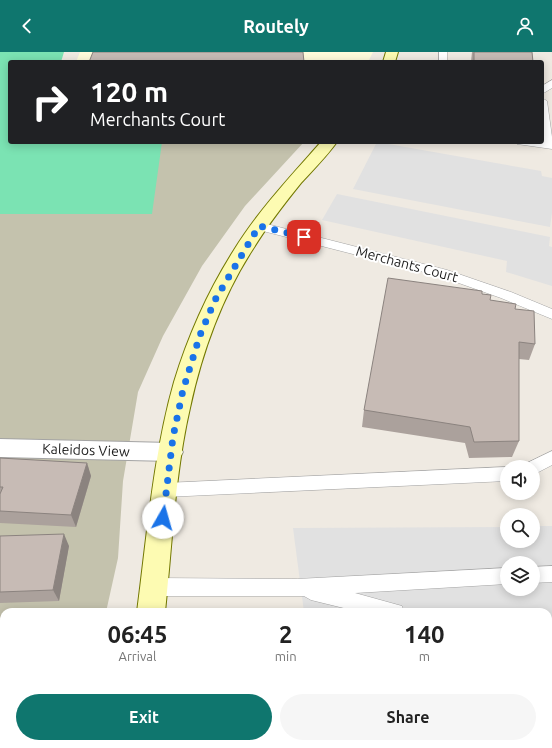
<!DOCTYPE html>
<html lang="en">
<head>
<meta charset="utf-8">
<style>
	:root { --surface:#fff; --page:#f6f6f6; --text:#222; --muted:#767676; --accent:#0f766e }
	body { margin:0; font-family:Ubuntu,sans-serif; background:var(--page); color:var(--text); height:100vh; display:flex; flex-direction:column; font-size:15px; white-space:nowrap }
	* { box-sizing:border-box; margin:0 }
	p { font-size:13px; color:var(--muted) }
	.icon { flex:none; width:22px; height:22px; fill:none; stroke:currentColor; stroke-width:2; stroke-linecap:round; stroke-linejoin:round }
	.map { position:relative; flex:1; overflow:hidden }
	.drawer { position:absolute; left:0px; top:556px; width:552px; height:140px; display:flex; flex-direction:column; background:var(--surface); border-radius:12px 12px 0 0; box-shadow:0 2px 10px #0003 }
	.drawer>* { flex:none }
	.banner { position:absolute; left:8px; top:8px; width:536px; height:84px; border-radius:4px; box-shadow:0 2px 10px #0003; background:#202124; color:#fff; overflow:hidden }
	.tools { position:absolute; left:500px; top:408px; display:grid; gap:8px }
	.tools a { display:grid; place-items:center; width:40px; height:40px; border-radius:50%; background:var(--surface); box-shadow:0 2px 10px #0003; font-size:20px }
	.pin { position:absolute; display:grid; place-items:center; width:34px; height:34px; color:#fff; margin:-17px; border-radius:8px; box-shadow:0 2px 6px #0006 }
	.me { position:absolute; width:44px; margin:-22px; rotate:7deg; stroke-linejoin:round; filter:drop-shadow(0 0 3px #0008) }
	.turn { display:flex; align-items:center; gap:14px; height:84px; padding:0 16px; font-size:18px }
	.turn .icon { width:52px; height:52px; stroke-width:2.5 }
	.turn b { display:block; font-size:28px; line-height:34px }
	.eta { display:flex; justify-content:space-evenly; align-items:center; height:68px; text-align:center }
	.eta b { font-size:24px; font-weight:700; line-height:28px }
	.button { display:flex; gap:8px; margin-top:auto; padding:8px 16px }
	.button a { flex:1; height:46px; border-radius:24px; background:var(--accent); color:#fff; font-size:16px; font-weight:700; line-height:46px; text-align:center }
	.button a+a { background:var(--page); color:var(--text) }
	header { display:flex; justify-content:space-between; align-items:center; height:52px; padding:0 16px; background:var(--accent); color:#fff; font-size:18px; font-weight:700 }
	.map>svg:first-child { display:block }
	.education { fill:#fffcdb }
	.construction { fill:#c4c2ad }
	.pitch { fill:#7be3b3 }
	.parking { fill:#e1e1e1; fill-rule:evenodd }
	.lines { fill:none; stroke-linecap:round; stroke-linejoin:round }
	.lane-casing { stroke:#a4a4a4; stroke-width:1 }
	.street-casing { stroke:#a4a4a4; stroke-width:2 }
	.secondary-casing { stroke:#737800; stroke-width:2 }
	.lane { fill:#fff; fill-rule:evenodd }
	.street { fill:#fff; fill-rule:evenodd }
	.secondary { fill:#fdfbb2; fill-rule:evenodd }
	.wall { fill:#aba19c }
	.shaded-wall { fill:#8b837f }
	.building { fill:#c7bbb5; stroke:#8b837f }
	.route { stroke:#1a73e8; stroke-width:7; stroke-dasharray:0 12.6 }
	.labels { text-anchor:middle; stroke-width:4; stroke-linejoin:round; paint-order:stroke }
	.street-label { font-size:14px; fill:#1d1d1d; stroke:#fff }
</style>
</head>
<body>
<header><svg class="icon" aria-label="back" viewBox="0 0 24 24"><path d="M15 5l-7 7 7 7"/></svg>Routely<svg class="icon" aria-label="person" viewBox="0 0 24 24"><circle cx="12" cy="8" r="4"/><path d="M4 21q1-7 8-7t8 7"/></svg></header>
<div class="map">
<svg width="552" height="696" viewBox="0 0 552 696">
	<rect width="100%" height="100%" fill="#efeae2"/>
	<!-- education -->
	<polygon class="education" points="80,0 373,0 368,10 76,10"/>
	<!-- construction -->
	<polygon class="construction" points="0,75 10,90 304,90 245,154 202,214 163,284 138,340 123,429 118,506 106,560 4,560 4,692 74,692 73,696 0,696"/>
	<!-- pitch -->
	<polygon class="pitch" points="0,0 64,0 61,10 10,10 10,90 162,90 152,162 0,162"/>
	<!-- parking -->
	<g class="parking">
		<polygon points="377,90 541,119 542,124 552,126 552,161 550,175 353,137"/>
		<polygon points="337,142 550,185 549,194 552,195 552,234 506,220 507,209 322,168"/>
		<path d="M533,474H552V645L548,644V560H304L293,476L507,475V489H533ZM507,511H533V537H507Z"/>
	</g>
	<g class="lines">
		<defs>
			<g id="lane">
				<rect x="439" y="0" width="8" height="10"/>
				<polygon points="552,28 552,36 542,42 542,34"/>
				<polygon points="542,46 547,49 552,85 552,97 517,92 516,90 542,90"/>
				<polygon points="259,170 447,218 511,240 552,257 552,267 501,246 439,224 255,177 253,174 255,171"/>
				<polygon points="552,399 552,413 533,423 533,415 525,415 527,411"/>
				<polygon points="507,415 507,429 166,445 160,443 158,438 160,433 166,431"/>
				<polygon points="552,514 552,530 533,531 533,515"/>
				<polygon points="507,516 507,532 355,541 402,554 404,560 360,560 311,548 304,544 154,544 147,541 145,535 147,529 154,526 297,527"/>
				<polygon points="548,588 552,589 552,609 548,608"/>
			</g>
			<polygon id="street" points="0,387 171,391 179,393 183,400 179,407 171,409 0,405"/>
			<g id="secondary">
				<polygon points="386,0 398,0 395,10 383,10"/>
				<path d="M321,90H337C326,105 313,118 301,131C284,152 267,174 253,197C222,245 202,300 190,356C175,421 172,493 165,560H137C147,484 153,404 174,330C188,284 208,239 234,198C258,159 290,125 321,90Z"/>
				<polygon points="115,692 147,692 146,696 114,696"/>
			</g>
		</defs>
		<!-- lane casing -->
		<use href="#lane" class="lane-casing"/>
		<!-- street casing -->
		<use href="#street" class="street-casing"/>
		<!-- secondary casing -->
		<use href="#secondary" class="secondary-casing"/>
		<!-- lane -->
		<use href="#lane" class="lane"/>
		<!-- street -->
		<use href="#street" class="street"/>
		<!-- secondary -->
		<use href="#secondary" class="secondary"/>
	</g>
	<!-- wall -->
	<g class="wall">
		<polygon points="472,0 532,0 533,10 471,10"/>
		<polygon points="482,242 490,248 515,257 535,292 529,308 519,307 519,389 512,405 469,406 465,391 362,375 364,358"/>
		<polygon points="0,406 87,411 91,424 76,475 0,471"/>
		<polygon points="0,484 69,494 59,549 0,551"/>
		<rect x="0" y="572" width="4" height="79"/>
	</g>
	<!-- shaded-wall -->
	<g class="shaded-wall">
		<polygon points="87,411 91,424 76,475 71,463"/>
		<polygon points="64,482 69,494 59,549 53,538"/>
		<polygon points="14,692 24,692 23,696 13,696"/>
	</g>
	<!-- building -->
	<g class="building">
		<polygon points="93,0 303,0 304,10 89,10"/>
		<polygon points="474,0 532,0 533,10 474,10"/>
		<polygon points="388,226 482,239 482,242 491,243 490,248 516,252 515,257 534,259 535,292 519,290 519,389 474,390 470,375 364,358"/>
		<polygon points="0,406 87,411 71,463 0,459 0,442 3,435 0,435"/>
		<polygon points="64,482 53,538 0,540 0,484"/>
		<rect x="0" y="572" width="4" height="70"/>
		<polygon points="548,651 552,652 552,696 256,696 257,692 548,692"/>
		<polygon points="0,680 4,680 4,692 14,692 13,696 0,696"/>
	</g>
	<g class="lines">
		<!-- route -->
		<polyline class="route" points="163,466 173,385 183,338 200,283 215,248 259,174 304,185"/>
	</g>
	<g class="labels">
		<!-- street labels -->
		<g class="street-label">
			<text transform="translate(407 212) rotate(15)" y="5">Merchants Court</text>
			<text transform="translate(86 398) rotate(2)" y="5">Kaleidos View</text>
		</g>
	</g>
</svg>
<div class="tools">
<a><svg class="icon" aria-label="sound" viewBox="0 0 24 24"><path d="M4 9h4l5-4v14l-5-4H4zM17 9q2 3 0 6"/></svg></a>
<a><svg class="icon" aria-label="search" viewBox="0 0 24 24"><circle cx="10" cy="10" r="6"/><path d="M15 15l6 6"/></svg></a>
<a><svg class="icon" aria-label="layers" viewBox="0 0 24 24"><path d="M12 4l9 5-9 5-9-5zM3 14l9 5 9-5"/></svg></a>
</div>
<div class="pin" style="left:304px;top:185px;background:#d93025"><svg class="icon" aria-label="arrive" viewBox="0 0 24 24"><path d="M6 21V4h12l-3 4 3 4H6"/></svg></div>
<svg class="me" style="left:163px;top:466px" viewBox="-20 -20 40 40"><circle r="19" fill="#fff"/><path d="M0-13L10 11 0 6-10 11z" fill="#1a73e8"/></svg>
<div class="banner">
<div class="turn"><svg class="icon" aria-label="right" viewBox="0 0 24 24"><path d="M7 20v-9h11M14 6l5 5-5 5"/></svg><div><b>120 m</b>Merchants Court</div></div>
</div>
<section class="drawer">
<div class="eta">
<div><b>06:45</b><p>Arrival</p></div>
<div><b>2</b><p>min</p></div>
<div><b>140</b><p>m</p></div>
</div>
<div class="button"><a>Exit</a><a>Share</a></div>
</section>
</div>
</body>
</html>
